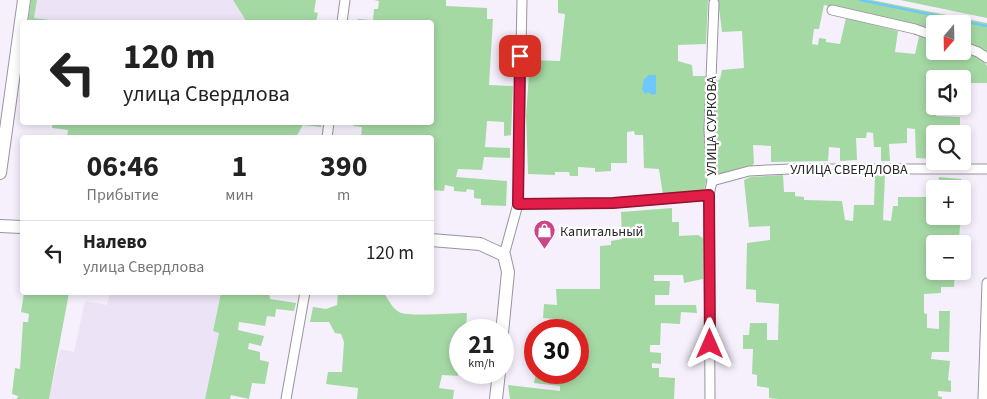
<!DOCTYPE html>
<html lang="ru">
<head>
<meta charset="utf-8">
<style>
	:root { --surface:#fff; --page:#f6f6f6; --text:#222; --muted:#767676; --line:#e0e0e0 }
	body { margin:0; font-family:"Source Sans 3",sans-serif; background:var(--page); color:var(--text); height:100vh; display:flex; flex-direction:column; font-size:19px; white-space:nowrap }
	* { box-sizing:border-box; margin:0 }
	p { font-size:16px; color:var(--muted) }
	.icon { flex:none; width:28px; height:28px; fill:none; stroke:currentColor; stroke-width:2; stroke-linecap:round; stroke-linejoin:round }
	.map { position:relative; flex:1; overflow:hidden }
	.sheet { position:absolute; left:20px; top:135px; width:414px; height:160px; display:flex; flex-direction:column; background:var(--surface); border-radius:5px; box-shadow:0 2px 8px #0003 }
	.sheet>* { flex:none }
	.hud { position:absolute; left:20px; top:20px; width:414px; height:105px; border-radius:5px; box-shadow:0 2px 8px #0003; background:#fff; color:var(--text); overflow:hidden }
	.needle { width:32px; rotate:200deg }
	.fabs { position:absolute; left:926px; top:15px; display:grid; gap:10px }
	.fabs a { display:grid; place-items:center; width:45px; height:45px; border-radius:5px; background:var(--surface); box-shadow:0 2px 8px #0003; font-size:25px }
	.speed { position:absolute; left:449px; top:319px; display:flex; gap:10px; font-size:25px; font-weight:700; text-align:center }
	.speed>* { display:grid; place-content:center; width:65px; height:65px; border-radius:50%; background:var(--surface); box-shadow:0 2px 8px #0003; line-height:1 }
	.speed small { font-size:12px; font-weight:400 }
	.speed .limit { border:8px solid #d22; background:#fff; color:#111 }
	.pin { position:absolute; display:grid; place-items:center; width:42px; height:42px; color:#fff; margin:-21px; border-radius:10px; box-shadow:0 2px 8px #0006 }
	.me { position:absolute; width:55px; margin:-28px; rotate:0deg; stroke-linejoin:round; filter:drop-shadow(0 0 4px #0008) }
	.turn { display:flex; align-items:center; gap:18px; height:105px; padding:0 20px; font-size:22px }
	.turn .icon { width:65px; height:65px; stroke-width:2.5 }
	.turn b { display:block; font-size:35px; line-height:42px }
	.eta { display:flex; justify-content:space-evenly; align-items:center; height:85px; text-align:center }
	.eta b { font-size:30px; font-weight:700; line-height:35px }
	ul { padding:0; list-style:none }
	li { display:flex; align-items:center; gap:15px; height:65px; padding:0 20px; border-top:1px solid var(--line) }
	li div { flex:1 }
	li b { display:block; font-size:19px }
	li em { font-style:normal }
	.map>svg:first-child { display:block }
	.built { fill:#ece3f6 }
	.green { fill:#a5d9a4 }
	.water { fill:#6fc8fb }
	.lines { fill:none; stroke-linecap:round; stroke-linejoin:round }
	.stream { stroke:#6fc8fb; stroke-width:2.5 }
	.street-casing { stroke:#9a949f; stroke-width:11 }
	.secondary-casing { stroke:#9a949f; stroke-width:14 }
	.street { stroke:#fff; stroke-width:9 }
	.secondary { stroke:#fff; stroke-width:12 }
	.route-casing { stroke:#92132f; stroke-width:12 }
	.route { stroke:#e11d48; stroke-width:9 }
	.labels { text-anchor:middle; stroke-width:4.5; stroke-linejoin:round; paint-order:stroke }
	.street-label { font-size:14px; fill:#29272b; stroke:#fff }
	.poi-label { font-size:14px; fill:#29272b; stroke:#fff; text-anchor:start }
</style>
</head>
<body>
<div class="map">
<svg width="987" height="399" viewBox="0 0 987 399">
	<rect width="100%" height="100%" fill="#f6f0fc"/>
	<!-- built -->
	<g class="built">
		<polygon points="37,0 233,0 246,19 244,22 67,22 34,18"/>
		<polygon points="110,293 221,293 213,330 219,332 205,399 49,399 60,349 74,352 85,301 107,305"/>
	</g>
	<!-- green -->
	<g class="green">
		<polygon points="31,0 37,0 34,18 67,22 28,22"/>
		<polygon points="233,0 316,0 314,12 318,13 316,22 244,22 245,19"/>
		<polygon points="374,0 446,0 446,6 487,8 487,19 493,19 489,85 513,86 511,135 504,136 504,122 487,121 485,147 510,148 510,158 484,157 482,170 458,169 456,177 507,181 506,206 481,205 481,199 474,198 474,190 467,189 466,192 454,191 454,187 445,185 444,191 431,190 431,138 361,137 362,127 353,126 354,122 431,122 431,22 357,22 358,19 373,20 374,9 378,9 379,1"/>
		<polygon points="558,0 711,0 708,1 706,44 678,45 678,61 692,65 693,76 707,76 706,181 704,190 698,193 663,195 659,169 644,168 643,135 635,135 634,131 627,132 627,163 611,163 611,171 595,172 595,168 578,167 578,176 570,176 569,172 555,172 555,175 528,174 526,116 530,60 560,61 565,14 558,13"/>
		<path d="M718,0H872L987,23V53L963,42L962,24H935V32L917,25L824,5L819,29H814L812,44L818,45L819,38L826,39V42L840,44L846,18L898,31L895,52L915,54L919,36L935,42V51C955,51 974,48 987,66V83H971V89H967L968,100H963L962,79H935V106L944,108H936V116L960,117V134H935V159L916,158L915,129L907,128V143L889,144L890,161H881V147H874L873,133L867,132L866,138H856L857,160L840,161V148L829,147L828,161L771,162V146L753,145L754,163L751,168L718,174C712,142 713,113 716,81L720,79L722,70L744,68L742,31L722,32Z"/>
		<polygon points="900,0 987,0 987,18"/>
		<polygon points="53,122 322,122 322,123 321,127 303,125 296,137 67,138 68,130 52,128"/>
		<polygon points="783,175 784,192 795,192 795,196 804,197 804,200 842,201 845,220 853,221 854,205 874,205 875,175 885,175 883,220 891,221 893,206 898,206 898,197 935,197 935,216 961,216 959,238 933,239 933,269 935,271 955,271 954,287 941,287 941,293 924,294 924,313 927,314 927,328 939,329 939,311 950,311 949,352 932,352 931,359 950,361 948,380 951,381 951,392 938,391 938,396 942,397 942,399 778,399 769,398 769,388 757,386 757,375 752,374 753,349 743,349 743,335 749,335 750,323 767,323 767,340 778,340 779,304 756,302 756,290 746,289 747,243 770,240 770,226 749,227 744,180 750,177"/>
		<polygon points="939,177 961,179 961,189 938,189"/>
		<polygon points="672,208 672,222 679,222 679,236 698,235 703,238 703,279 684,283 683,275 654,275 654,281 670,281 669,295 655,295 655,305 696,305 697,313 681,312 680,324 661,323 660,345 650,345 650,352 661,353 661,364 652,363 652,368 659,368 659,377 675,378 674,399 510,399 508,385 560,391 560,386 534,383 536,373 578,372 578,330 537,330 537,327 555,327 555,319 543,318 544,304 557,305 556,289 600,289 600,246 611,245 611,241 622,239 621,212"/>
		<polygon points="24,293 69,293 49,399 17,399 18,396 12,394 15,368 20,369 23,322 28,322 29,314 21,312"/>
		<polygon points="221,293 269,293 270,299 296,303 294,311 276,309 275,317 267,316 265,326 239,322 238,330 264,336 261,346 249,343 248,349 260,352 260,360 269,362 265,384 252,383 249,399 231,395 230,399 205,399 219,333 213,331"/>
		<path d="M338,293H384C388,299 392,308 399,312C408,317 453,313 467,313L466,330H460L458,376L442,375L439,388L454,390L453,399H357L358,388L326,384L328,372H342L344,342L341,334L335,333L329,322H310L313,307L326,309L337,305Z"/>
	</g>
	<!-- water -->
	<polygon class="water" points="649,75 656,75 656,94 652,95 648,92 645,94 642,89 644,79"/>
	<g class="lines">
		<!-- stream -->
		<polyline class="stream" points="860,0 987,26"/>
		<defs>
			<g id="street">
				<polyline points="832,10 915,29 935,36"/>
				<polyline points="342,22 345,0"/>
				<polyline points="962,46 978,52 987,58"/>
				<polyline points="327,138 329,122"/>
				<polyline points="712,181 749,171 790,169 987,169"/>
				<polyline points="518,204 613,203 709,195"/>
				<polyline points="504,255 518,204 522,0"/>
				<polyline points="286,399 305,292"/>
				<polyline points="710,399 709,195 712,181 709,130 714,3"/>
				<polyline points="983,399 987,283"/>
			</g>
			<g id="secondary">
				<polyline points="0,173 24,0"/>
				<polyline points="0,226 22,227"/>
				<polyline points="431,240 480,244 504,255 508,272 502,333"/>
				<polyline points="496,399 499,372"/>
			</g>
		</defs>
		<!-- street casing -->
		<use href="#street" class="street-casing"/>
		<!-- secondary casing -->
		<use href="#secondary" class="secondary-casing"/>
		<!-- street -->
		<use href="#street" class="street"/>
		<!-- secondary -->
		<use href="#secondary" class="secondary"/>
	</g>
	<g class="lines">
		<defs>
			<polyline id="route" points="520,56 518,204 613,203 709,195 710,344"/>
		</defs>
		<!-- route casing -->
		<use href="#route" class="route-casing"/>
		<!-- route -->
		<use href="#route" class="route"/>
	</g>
	<!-- icons -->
	<defs>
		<symbol id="shop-pin" viewBox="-11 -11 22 30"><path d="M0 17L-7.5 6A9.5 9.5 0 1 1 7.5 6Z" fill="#cc4687" stroke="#fff"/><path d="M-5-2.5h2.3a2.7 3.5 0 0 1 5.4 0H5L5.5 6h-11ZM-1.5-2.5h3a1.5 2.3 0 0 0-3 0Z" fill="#fff"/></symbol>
	</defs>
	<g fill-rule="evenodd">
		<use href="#shop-pin" x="532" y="218" width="25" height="34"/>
	</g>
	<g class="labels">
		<!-- street labels -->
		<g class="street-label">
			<text transform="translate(711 126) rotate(-90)" y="5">УЛИЦА СУРКОВА</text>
			<text x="849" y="174">УЛИЦА СВЕРДЛОВА</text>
		</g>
		<!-- poi labels -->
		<g class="poi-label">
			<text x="560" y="236">Капитальный</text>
		</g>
	</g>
</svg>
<div class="fabs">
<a><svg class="needle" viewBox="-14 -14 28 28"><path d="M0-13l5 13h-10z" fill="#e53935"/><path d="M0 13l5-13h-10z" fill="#767676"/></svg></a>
<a><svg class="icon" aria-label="sound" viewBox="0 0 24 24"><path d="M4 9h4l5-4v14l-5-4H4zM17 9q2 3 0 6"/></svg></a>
<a><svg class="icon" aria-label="search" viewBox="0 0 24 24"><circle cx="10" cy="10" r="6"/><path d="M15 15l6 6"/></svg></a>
<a>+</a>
<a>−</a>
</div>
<div class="speed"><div>21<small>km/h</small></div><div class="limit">30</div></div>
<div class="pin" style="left:520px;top:56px;background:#d93025"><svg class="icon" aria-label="arrive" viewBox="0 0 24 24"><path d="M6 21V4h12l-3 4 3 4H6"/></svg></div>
<svg class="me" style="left:710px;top:344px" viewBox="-20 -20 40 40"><path d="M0-17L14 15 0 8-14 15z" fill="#e11d48" stroke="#fff" stroke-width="4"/></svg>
<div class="hud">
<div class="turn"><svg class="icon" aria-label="left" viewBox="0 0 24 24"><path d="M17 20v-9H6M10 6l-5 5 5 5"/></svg><div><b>120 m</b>улица Свердлова</div></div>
</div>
<section class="sheet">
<div class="eta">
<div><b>06:46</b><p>Прибытие</p></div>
<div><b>1</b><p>мин</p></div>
<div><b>390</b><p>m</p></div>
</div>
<ul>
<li><svg class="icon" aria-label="left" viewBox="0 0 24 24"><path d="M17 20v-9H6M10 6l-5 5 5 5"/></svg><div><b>Налево</b><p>улица Свердлова</p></div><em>120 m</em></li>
</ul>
</section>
</div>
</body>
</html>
